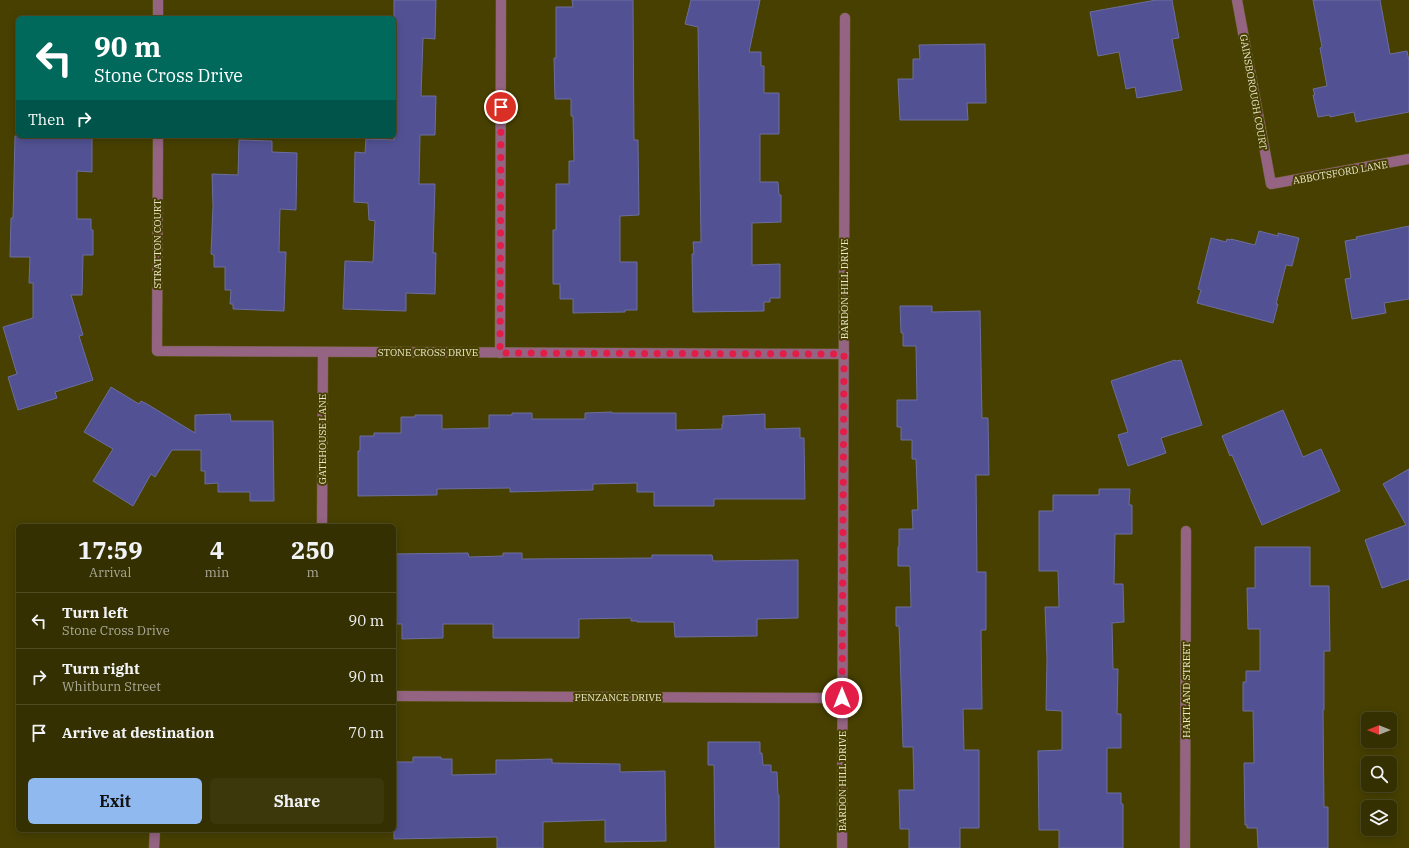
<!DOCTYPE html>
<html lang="en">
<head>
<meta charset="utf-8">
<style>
	:root { --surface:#353001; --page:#3d380b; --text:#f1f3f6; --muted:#aaa999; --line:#4f4b23; --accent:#90b9f0 }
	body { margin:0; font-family:"IBM Plex Serif",serif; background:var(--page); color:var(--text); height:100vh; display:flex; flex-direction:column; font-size:15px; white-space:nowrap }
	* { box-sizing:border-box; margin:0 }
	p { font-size:13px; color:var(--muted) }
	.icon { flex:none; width:22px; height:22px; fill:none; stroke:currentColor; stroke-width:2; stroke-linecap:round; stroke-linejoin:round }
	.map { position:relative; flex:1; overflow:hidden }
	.panel { position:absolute; left:16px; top:524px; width:380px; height:308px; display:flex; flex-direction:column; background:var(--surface); border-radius:6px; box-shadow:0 2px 10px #0003,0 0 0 1px var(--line) }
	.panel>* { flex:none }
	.guide { position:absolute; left:16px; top:16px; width:380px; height:122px; border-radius:6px; box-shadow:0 2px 10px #0003,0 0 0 1px var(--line); background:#00695c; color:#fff; overflow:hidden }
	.needle { width:26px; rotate:270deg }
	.tools { position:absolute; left:1361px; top:712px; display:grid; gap:8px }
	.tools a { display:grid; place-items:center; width:36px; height:36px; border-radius:6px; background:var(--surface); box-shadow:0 2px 10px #0003,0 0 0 1px var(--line); font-size:20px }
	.pin { position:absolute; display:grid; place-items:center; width:34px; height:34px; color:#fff; margin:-17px; border:2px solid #fff; border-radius:50%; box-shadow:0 1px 4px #0007 }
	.me { position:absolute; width:44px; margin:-22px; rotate:0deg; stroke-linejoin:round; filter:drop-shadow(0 0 3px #0008) }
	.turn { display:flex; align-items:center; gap:14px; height:84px; padding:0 12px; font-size:18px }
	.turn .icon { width:52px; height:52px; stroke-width:2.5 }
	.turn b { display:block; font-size:28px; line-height:34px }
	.then { display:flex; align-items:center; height:38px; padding:0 12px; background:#0003; gap:8px; font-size:15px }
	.eta { display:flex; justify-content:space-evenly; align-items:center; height:68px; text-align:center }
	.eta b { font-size:24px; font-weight:800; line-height:28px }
	.primary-button { display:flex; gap:8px; margin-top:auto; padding:8px 12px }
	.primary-button a { flex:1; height:46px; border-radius:6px; background:var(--accent); color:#111; font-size:16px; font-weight:800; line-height:46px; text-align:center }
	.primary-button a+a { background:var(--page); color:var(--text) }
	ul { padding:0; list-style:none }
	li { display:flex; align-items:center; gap:12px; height:56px; padding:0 12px; border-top:1px solid var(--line) }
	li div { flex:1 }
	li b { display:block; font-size:15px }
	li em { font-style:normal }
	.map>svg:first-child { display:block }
	.building { fill:#525193; stroke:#6c6e9f }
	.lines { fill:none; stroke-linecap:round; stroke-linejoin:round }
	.minor-casing { stroke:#655e26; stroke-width:11 }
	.minor { stroke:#946482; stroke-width:10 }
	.route { stroke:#e11d48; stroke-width:7; stroke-dasharray:0 12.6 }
	.labels { text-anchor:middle; stroke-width:4; stroke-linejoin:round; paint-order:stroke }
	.street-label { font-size:10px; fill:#ece9cc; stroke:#474001 }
</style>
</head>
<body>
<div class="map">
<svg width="1409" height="848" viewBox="0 0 1409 848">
	<rect width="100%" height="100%" fill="#474001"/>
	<!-- building -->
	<g class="building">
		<polygon points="394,0 436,0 435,39 423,38 421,96 436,96 435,135 420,135 419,184 435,184 433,253 436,253 435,294 406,293 406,311 343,309 345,261 373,262 375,221 369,220 368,203 354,202 355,152 365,153 366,139 394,140"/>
		<polygon points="572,0 633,0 634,140 638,140 639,215 620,216 620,262 637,262 637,310 625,310 625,312 573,313 573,299 560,299 560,284 553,284 553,230 556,230 556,184 569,184 569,161 574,161 573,116 571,116 571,99 555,99 554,58 556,58 556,7 573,7"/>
		<polygon points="691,0 760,0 749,52 761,52 761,66 764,66 764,93 779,93 779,134 760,134 760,182 778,182 779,195 781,195 781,222 752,223 752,265 780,264 780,298 770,298 770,302 764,302 764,311 693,312 692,254 694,254 693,242 701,242 698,27 685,24"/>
		<polygon points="1156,0 1172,0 1179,38 1172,39 1182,90 1137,98 1135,87 1126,89 1119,52 1098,56 1090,12"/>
		<polygon points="1313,0 1380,0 1390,54 1407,51 1409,61 1409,112 1356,122 1354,112 1330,117 1330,115 1318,117 1313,95 1315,95 1313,89 1327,86 1320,48 1322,47"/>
		<polygon points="985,44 986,103 967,103 968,120 900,120 898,79 913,79 913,59 920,59 919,45"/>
		<polygon points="15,136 92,136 92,172 77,171 77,219 91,219 91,230 93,230 93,255 83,255 82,295 71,295 83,335 79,336 93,380 55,392 57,398 18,410 8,377 17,374 3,327 33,318 33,283 29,283 30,257 10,257 11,218 13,218"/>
		<polygon points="239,140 272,141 272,152 297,153 296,210 280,209 279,252 286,252 284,311 233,309 233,304 230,304 231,290 225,290 225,267 214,267 214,255 211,254 213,206 212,174 238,175"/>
		<polygon points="1409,226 1409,299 1384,303 1386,313 1352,319 1345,279 1351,278 1345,241 1357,239 1356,237"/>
		<polygon points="1259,231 1278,236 1278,233 1299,238 1292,266 1286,265 1276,304 1278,304 1273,323 1197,303 1201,290 1198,289 1211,238 1226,242 1227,239 1230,240 1231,239 1255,245"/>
		<polygon points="900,306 932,306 932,312 980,311 982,418 988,418 989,475 976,475 977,572 986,572 986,630 981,630 982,709 963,709 964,750 979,750 979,828 960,828 960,848 909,848 909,829 900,829 899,790 914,790 913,747 903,747 900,651 899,626 896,626 896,607 911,607 910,566 898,566 898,547 899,546 899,529 913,529 912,510 918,510 916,459 912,459 912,440 901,440 901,427 897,427 897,400 917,400 916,346 903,346 903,333 901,333"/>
		<polygon points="1175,360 1176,361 1181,360 1202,425 1161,438 1166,453 1128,466 1118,435 1128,432 1111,381"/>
		<polygon points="111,387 139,404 141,401 147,404 195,433 195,415 230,414 231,421 273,421 274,501 250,501 250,492 218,492 218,483 205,484 205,471 201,471 201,450 172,450 155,477 151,474 133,506 93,481 113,449 84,432"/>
		<polygon points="1283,410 1303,457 1321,449 1340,491 1262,525 1232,455 1230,456 1222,436"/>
		<polygon points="612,412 612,413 676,413 676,430 722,429 722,424 723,424 723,416 765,414 765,429 800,428 800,438 804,438 805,499 714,499 714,506 654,506 654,492 637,492 637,483 593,484 593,490 510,492 510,488 437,489 437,495 358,496 358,451 360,451 360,436 374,436 374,433 401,433 401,417 415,417 415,415 442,415 442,429 489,428 489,415 512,415 512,413 532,413 532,419 585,419 585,413"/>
		<polygon points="1409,469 1409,579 1382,588 1365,540 1406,525 1383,484"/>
		<polygon points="1099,489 1130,489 1129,505 1132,505 1132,534 1115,534 1114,584 1123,584 1124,622 1112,623 1113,669 1118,669 1117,714 1121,714 1121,748 1107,748 1107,793 1121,793 1121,804 1123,804 1123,848 1059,848 1059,830 1039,830 1038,751 1062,750 1062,711 1046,710 1047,660 1045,607 1059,607 1058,571 1039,571 1039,511 1053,511 1053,495 1099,495"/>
		<polygon points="1255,547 1310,547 1310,586 1329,586 1330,651 1324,651 1324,710 1323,710 1324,807 1328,807 1328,848 1258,848 1257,828 1247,828 1247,825 1245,825 1244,763 1254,763 1253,711 1243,711 1243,682 1246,682 1246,671 1260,671 1260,629 1248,629 1247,588 1255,588"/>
		<polygon points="468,553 469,557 503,556 503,553 522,553 522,559 652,558 652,555 712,555 713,561 798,560 798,618 757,619 757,636 675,637 674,622 637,622 637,621 631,621 631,618 579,619 579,638 493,638 493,624 443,624 443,638 402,639 402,624 394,624 394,554"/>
		<polygon points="708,742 760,742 760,753 762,753 763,765 771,765 771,772 777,772 778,795 779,795 779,848 715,848 714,765 708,765"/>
		<polygon points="413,757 441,757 441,759 452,759 452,775 496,774 496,760 512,760 552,759 552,763 620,764 620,772 665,771 666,841 605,842 605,820 543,822 543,848 497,848 497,837 394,839 394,762 413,762"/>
	</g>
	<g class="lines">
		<defs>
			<g id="minor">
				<polyline points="1237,0 1271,184 1409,159"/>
				<polyline points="158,18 158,0"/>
				<polyline points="158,136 157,351 844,354"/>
				<polyline points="500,353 501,0"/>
				<polyline points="322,526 323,352"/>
				<polyline points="394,696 842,698"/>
				<polyline points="154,848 155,830"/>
				<polyline points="842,848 845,18"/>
				<polyline points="1185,848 1186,531"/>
			</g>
		</defs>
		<!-- minor casing -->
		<use href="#minor" class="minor-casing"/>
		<!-- minor -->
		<use href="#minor" class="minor"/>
	</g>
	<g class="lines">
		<!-- route -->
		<polyline class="route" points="501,107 500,353 844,354 842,698"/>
	</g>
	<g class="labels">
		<!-- street labels -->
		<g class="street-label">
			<text transform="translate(1254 92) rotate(80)" y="4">GAINSBOROUGH COURT</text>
			<text transform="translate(1340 172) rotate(-10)" y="4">ABBOTSFORD LANE</text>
			<text transform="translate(157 244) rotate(-90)" y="4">STRATTON COURT</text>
			<text transform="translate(844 289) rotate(-90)" y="4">BARDON HILL DRIVE</text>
			<text x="428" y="356">STONE CROSS DRIVE</text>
			<text transform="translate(322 439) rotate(-90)" y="4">GATEHOUSE LANE</text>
			<text transform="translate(1186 690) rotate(-90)" y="4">HARTLAND STREET</text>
			<text x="618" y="701">PENZANCE DRIVE</text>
			<text transform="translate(842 781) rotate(-90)" y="4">BARDON HILL DRIVE</text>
		</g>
	</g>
</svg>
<div class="tools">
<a><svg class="needle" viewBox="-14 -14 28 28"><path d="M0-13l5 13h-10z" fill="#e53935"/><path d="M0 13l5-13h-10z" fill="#aaa999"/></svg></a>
<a><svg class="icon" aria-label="search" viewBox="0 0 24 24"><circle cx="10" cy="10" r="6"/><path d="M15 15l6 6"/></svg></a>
<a><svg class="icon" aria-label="layers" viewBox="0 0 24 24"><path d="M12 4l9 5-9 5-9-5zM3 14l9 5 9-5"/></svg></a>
</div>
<div class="pin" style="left:501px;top:107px;background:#d93025"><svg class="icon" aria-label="arrive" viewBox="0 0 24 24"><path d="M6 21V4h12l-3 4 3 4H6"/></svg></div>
<svg class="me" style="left:842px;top:698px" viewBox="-20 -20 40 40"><circle r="17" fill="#e11d48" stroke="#fff" stroke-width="3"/><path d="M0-11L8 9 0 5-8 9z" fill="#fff"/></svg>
<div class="guide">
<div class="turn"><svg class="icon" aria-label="left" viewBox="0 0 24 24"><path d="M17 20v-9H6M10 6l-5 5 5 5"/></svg><div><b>90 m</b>Stone Cross Drive</div></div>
<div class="then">Then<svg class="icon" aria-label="right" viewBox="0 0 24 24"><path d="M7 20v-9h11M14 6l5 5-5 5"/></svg></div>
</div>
<section class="panel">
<div class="eta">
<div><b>17:59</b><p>Arrival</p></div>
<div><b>4</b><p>min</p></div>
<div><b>250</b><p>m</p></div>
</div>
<ul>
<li><svg class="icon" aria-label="left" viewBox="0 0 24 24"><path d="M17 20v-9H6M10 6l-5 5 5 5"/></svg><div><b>Turn left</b><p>Stone Cross Drive</p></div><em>90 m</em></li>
<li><svg class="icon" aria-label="right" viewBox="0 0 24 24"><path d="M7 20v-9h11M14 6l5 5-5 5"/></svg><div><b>Turn right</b><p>Whitburn Street</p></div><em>90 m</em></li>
<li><svg class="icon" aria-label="arrive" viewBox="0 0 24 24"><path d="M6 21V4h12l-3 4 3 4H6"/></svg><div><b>Arrive at destination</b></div><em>70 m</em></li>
</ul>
<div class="primary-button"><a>Exit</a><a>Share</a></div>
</section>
</div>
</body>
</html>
